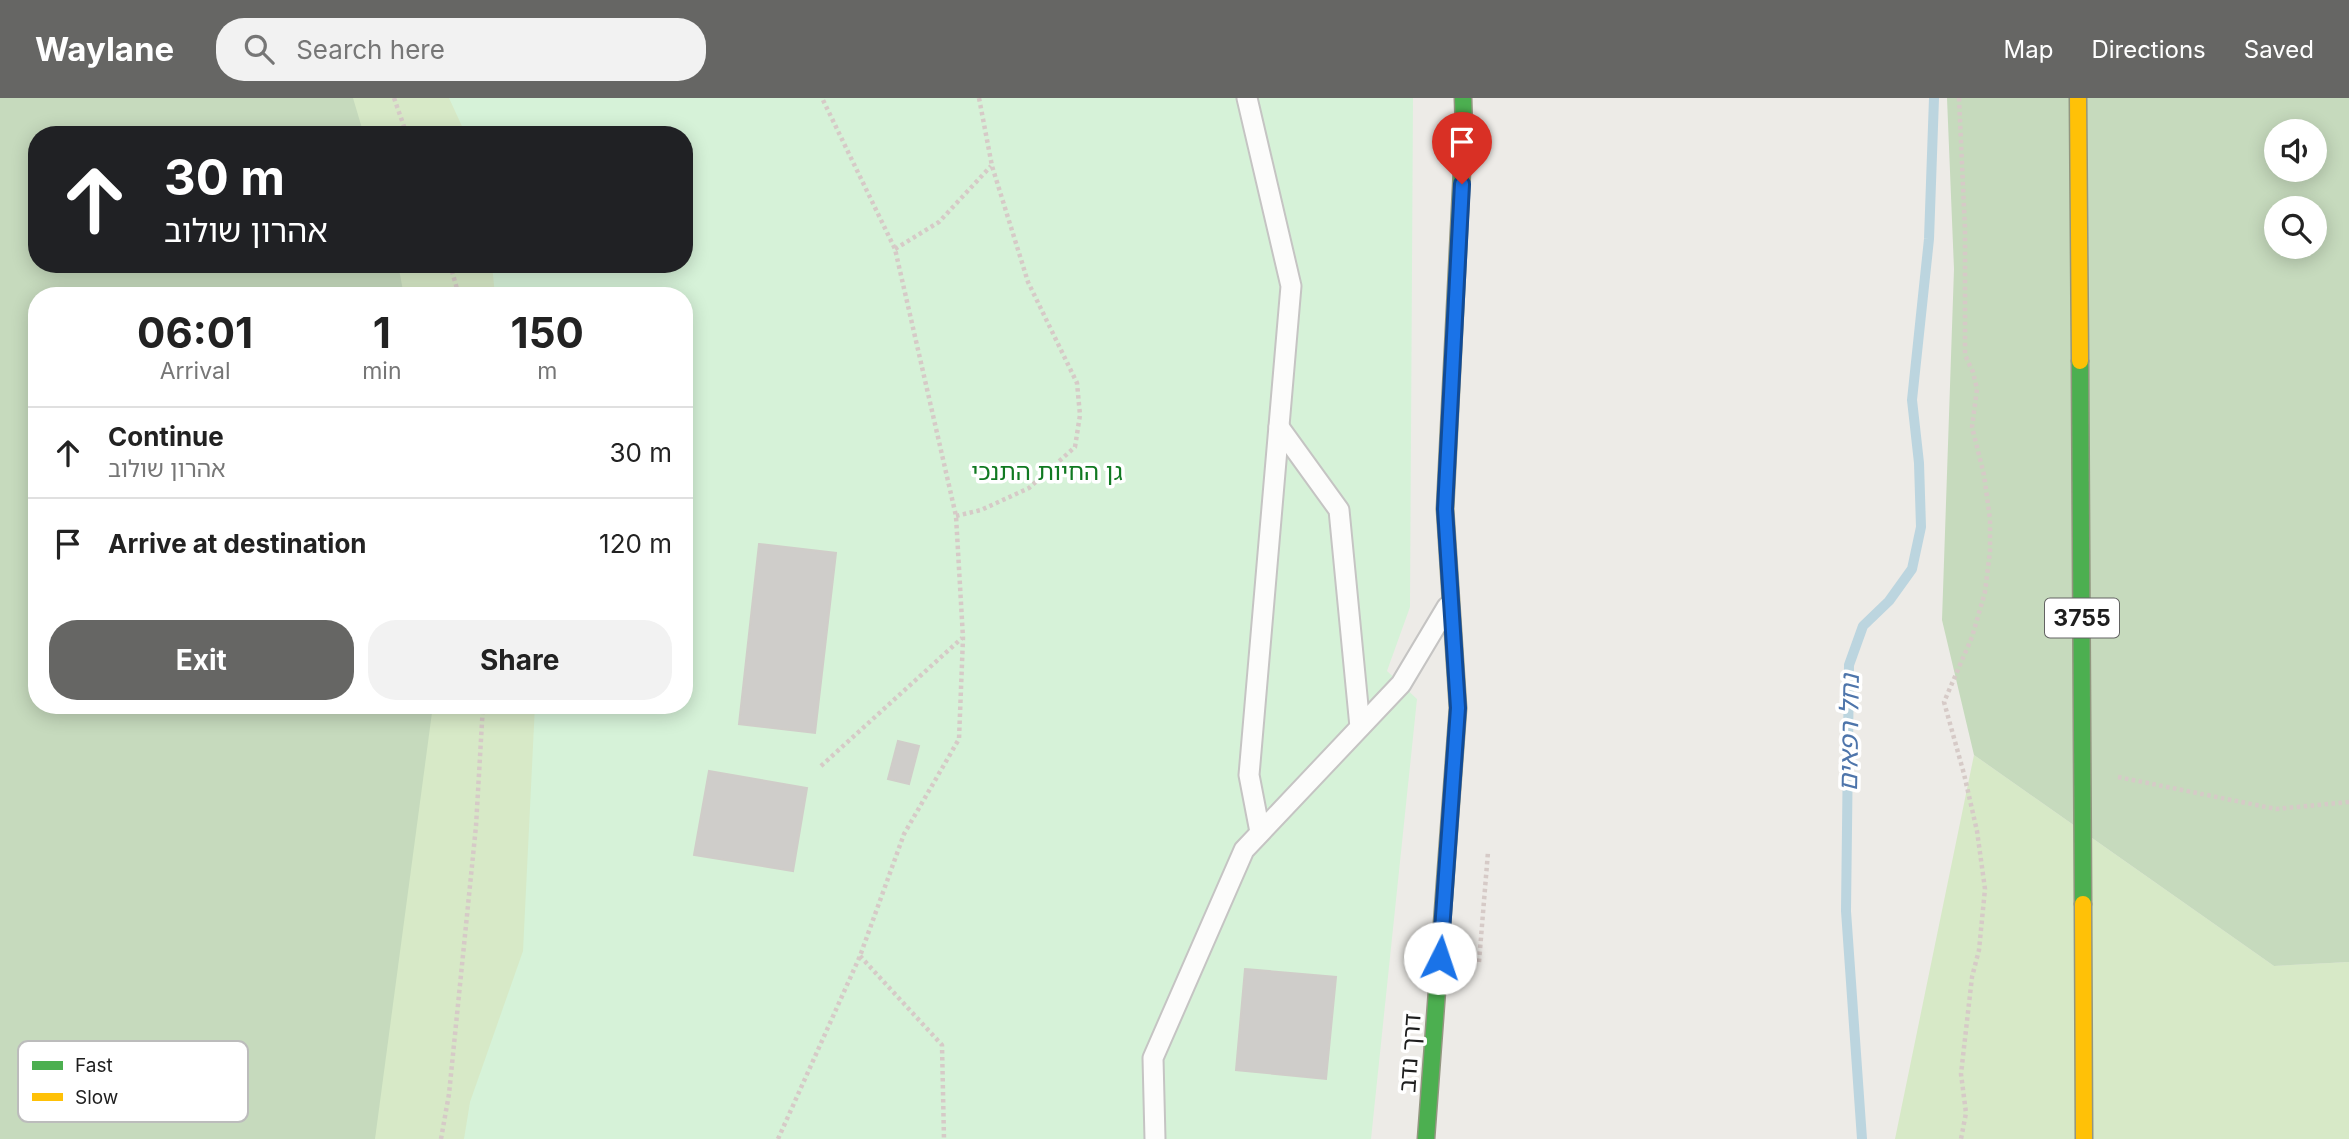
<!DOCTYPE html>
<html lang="en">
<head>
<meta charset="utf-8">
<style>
	:root { --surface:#fff; --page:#f2f2f2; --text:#222; --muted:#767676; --line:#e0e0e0; --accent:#666664 }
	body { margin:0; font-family:Inter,"Noto Sans Hebrew",sans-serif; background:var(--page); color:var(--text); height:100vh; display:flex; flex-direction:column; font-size:26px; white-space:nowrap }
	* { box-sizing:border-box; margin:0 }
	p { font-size:23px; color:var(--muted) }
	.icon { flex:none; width:38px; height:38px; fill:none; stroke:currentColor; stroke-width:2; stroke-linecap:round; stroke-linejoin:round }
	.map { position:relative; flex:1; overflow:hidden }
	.details { position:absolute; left:28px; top:189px; width:665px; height:427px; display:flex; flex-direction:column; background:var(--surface); border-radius:28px; box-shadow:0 4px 18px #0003 }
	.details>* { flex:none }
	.guide { position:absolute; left:28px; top:28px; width:665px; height:147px; border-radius:28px; box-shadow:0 4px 18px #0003; background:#202124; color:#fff; overflow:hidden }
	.fabs { position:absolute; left:2264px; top:21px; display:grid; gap:14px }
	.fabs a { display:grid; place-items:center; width:63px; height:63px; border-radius:50%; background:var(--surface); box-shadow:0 4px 18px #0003; font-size:35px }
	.pin { position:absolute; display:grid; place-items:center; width:60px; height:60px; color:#fff; margin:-72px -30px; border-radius:50% 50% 50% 0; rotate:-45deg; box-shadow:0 0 7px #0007 }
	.pin .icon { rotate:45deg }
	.me { position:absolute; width:77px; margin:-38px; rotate:4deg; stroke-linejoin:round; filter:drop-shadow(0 0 5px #0008) }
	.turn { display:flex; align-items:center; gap:24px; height:147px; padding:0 21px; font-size:32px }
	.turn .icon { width:91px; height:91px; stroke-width:2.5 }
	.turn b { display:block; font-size:49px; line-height:60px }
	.eta { display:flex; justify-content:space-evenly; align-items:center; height:119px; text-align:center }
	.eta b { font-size:42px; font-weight:700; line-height:49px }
	.action { display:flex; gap:14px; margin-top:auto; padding:14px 21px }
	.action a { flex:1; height:80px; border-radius:28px; background:var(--accent); color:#fff; font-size:28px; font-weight:700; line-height:80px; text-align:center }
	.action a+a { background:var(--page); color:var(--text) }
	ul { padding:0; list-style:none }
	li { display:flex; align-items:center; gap:21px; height:91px; padding:0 21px; border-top:2px solid var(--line) }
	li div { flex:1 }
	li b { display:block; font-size:26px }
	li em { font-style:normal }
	header { display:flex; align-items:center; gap:42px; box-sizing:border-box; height:98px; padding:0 35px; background:var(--accent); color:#fff }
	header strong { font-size:33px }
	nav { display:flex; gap:38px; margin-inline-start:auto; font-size:24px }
	.search { width:490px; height:63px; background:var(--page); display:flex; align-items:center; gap:18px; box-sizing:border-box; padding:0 24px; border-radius:28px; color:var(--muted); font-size:26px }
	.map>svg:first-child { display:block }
	.grass { fill:#d7e9c7 }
	.forest { fill:#c6dabd; fill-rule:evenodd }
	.park { fill:#d6f2d8 }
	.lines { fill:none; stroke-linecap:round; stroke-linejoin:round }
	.stream { stroke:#bcd5df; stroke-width:10 }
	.building { fill:#cfcdca; stroke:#d0cdc9; stroke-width:2 }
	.lane-casing { stroke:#c5c4c3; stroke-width:23 }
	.fast-casing { stroke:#939680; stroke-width:19 }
	.slow-casing { stroke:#939680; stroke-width:19 }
	.path { stroke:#d6cac7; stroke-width:4.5; stroke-dasharray:3.5 3.5; stroke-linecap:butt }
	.lane { stroke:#fcfcfb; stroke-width:19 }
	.fast { stroke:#4caf50; stroke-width:16 }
	.slow { stroke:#ffc107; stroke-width:16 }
	.route-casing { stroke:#114b97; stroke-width:18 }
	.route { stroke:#1a73e8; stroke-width:12 }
	.labels { text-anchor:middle; stroke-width:7; stroke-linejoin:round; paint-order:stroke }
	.shield { fill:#fff; stroke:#626262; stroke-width:2 }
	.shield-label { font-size:23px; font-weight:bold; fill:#1e1e1e }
	.park-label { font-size:24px; fill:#107921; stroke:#fff }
	.street-label { font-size:24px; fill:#1e1e1e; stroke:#fff }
	.water-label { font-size:26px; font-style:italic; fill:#4e75ab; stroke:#fff }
	.key { fill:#fff; stroke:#bcbcbc; stroke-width:2 }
	.key-label { font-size:19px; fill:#1e1e1e }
</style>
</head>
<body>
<header>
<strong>Waylane</strong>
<div class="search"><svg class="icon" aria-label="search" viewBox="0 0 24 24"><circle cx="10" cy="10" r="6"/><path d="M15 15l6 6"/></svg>Search here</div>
<nav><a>Map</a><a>Directions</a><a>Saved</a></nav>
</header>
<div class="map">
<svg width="2349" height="1041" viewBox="0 0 2349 1041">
	<rect width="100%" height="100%" fill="#edebe7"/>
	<!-- grass -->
	<g class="grass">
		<polygon points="0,0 518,0 539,37 37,37 37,166 611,166 628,198 37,198 37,607 610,607 534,1041 0,1041"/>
		<polygon points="1974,657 2274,868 2349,864 2349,1041 1895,1041"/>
	</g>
	<!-- forest -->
	<g class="forest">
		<polygon points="0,0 353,0 364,37 37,37 37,166 398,166 404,198 37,198 37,607 433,607 375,1041 0,1041"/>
		<path d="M1947,0H2349V864L2274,868L1974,657L1942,522L1954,171ZM2277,33H2315V72H2277ZM2277,110H2315V149H2277Z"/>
	</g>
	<!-- park -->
	<polygon class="park" points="449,0 1413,0 1410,509 1387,573 1417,601 1371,1041 464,1041 470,1004 523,853 535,607 684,607 684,198 495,198 492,166 684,166 684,37 466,37"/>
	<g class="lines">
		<!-- stream -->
		<polyline class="stream" points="1862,1041 1846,813 1849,567 1863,528 1889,503 1912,471 1921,429 1919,365 1912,302 1929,141 1934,0"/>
	</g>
	<!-- building -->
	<g class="building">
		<polygon points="759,446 836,455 815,635 739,626"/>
		<polygon points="898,643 919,648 909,686 888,681"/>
		<polygon points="709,673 807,690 793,773 694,757"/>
		<polygon points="1245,871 1336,879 1326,981 1236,972"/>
	</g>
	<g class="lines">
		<defs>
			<g id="lane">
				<polyline points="1247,0 1291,188 1249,677 1260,734"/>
				<polyline points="1279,329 1339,412 1360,629"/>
				<polyline points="1155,1041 1153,960 1244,752 1401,586 1447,509"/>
			</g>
			<g id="fast">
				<polyline points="2080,263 2083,806"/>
				<polyline points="1426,1041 1458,610 1445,411 1464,32 1463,0"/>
			</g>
			<g id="slow">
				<polyline points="2078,0 2080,263"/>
				<polyline points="2083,806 2084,1041"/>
			</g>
		</defs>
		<!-- lane casing -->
		<use href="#lane" class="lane-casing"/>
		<!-- fast casing -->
		<use href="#fast" class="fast-casing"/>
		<!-- slow casing -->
		<use href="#slow" class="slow-casing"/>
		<!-- path -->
		<g class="path">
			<polyline points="394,0 407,37"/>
			<polyline points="1959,0 1965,131 1965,257 1973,274 1977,291 1972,329 1984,377 1990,421 1990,453 1985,494 1972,539 1944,604 1964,676 1977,733 1985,791 1979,852 1972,879 1961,976 1966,1015 1961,1041"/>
			<polyline points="895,151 939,124 991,68"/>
			<polyline points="450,166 459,198"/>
			<polyline points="956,418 981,412 1029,390 1075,349 1080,317 1077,285 1028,184 992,68 979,0"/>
			<polyline points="821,668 962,540"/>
			<polyline points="2118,679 2276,711 2349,704"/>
			<polyline points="860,858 942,947 944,1041"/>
			<polyline points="1479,864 1488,754"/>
			<polyline points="441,1041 449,996 476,728 483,607"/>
			<polyline points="778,1041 860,858 904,736 959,641 963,540 956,418 895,151 822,0"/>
		</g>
		<!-- lane -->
		<use href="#lane" class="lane"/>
		<!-- fast -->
		<use href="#fast" class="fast"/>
		<!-- slow -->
		<use href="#slow" class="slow"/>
	</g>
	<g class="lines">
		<defs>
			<polyline id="route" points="1440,860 1458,610 1445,411 1462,86"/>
		</defs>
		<!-- route casing -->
		<use href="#route" class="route-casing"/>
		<!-- route -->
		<use href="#route" class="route"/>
	</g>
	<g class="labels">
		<!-- shield labels -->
		<rect class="shield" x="2045" y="500.5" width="74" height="39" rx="5"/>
		<g class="shield-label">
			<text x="2082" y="528">3755</text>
		</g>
		<!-- park labels -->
		<g class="park-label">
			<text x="1047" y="382">גן החיות התנכי</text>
		</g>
		<!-- street labels -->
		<g class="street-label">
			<text transform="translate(1410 955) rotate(-86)" y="8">דרך נדב</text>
		</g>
		<!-- water labels -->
		<g class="water-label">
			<text transform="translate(1849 635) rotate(-89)" y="9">נחל רפאים</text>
		</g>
	</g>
	<!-- legend -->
	<rect x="18" y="943" width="230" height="81" rx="10" class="key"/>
	<rect x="32" y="963" width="31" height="9" fill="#4caf50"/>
	<rect x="32" y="995" width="31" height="8" fill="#ffc107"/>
	<g class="key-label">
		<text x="75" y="974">Fast</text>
		<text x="75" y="1006">Slow</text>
	</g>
</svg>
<div class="fabs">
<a><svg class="icon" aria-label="sound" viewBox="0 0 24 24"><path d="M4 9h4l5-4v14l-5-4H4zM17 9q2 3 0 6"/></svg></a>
<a><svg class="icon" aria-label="search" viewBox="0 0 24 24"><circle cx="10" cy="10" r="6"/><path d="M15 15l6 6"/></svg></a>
</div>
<div class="pin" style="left:1462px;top:86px;background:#d93025"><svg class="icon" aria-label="arrive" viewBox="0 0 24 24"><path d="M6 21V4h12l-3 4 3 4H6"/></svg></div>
<svg class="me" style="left:1440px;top:860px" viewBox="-20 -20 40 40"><circle r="19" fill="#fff"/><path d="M0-13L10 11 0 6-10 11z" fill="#1a73e8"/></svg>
<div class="guide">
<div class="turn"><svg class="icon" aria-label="ahead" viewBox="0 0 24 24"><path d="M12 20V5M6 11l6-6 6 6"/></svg><div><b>30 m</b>אהרון שולוב</div></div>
</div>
<section class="details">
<div class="eta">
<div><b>06:01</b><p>Arrival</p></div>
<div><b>1</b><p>min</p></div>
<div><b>150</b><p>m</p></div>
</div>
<ul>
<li><svg class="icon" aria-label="ahead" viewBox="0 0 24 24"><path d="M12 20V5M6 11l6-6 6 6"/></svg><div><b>Continue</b><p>אהרון שולוב</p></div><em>30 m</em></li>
<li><svg class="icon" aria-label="arrive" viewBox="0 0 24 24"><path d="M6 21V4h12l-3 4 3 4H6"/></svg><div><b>Arrive at destination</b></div><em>120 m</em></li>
</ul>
<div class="action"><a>Exit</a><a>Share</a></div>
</section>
</div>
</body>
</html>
